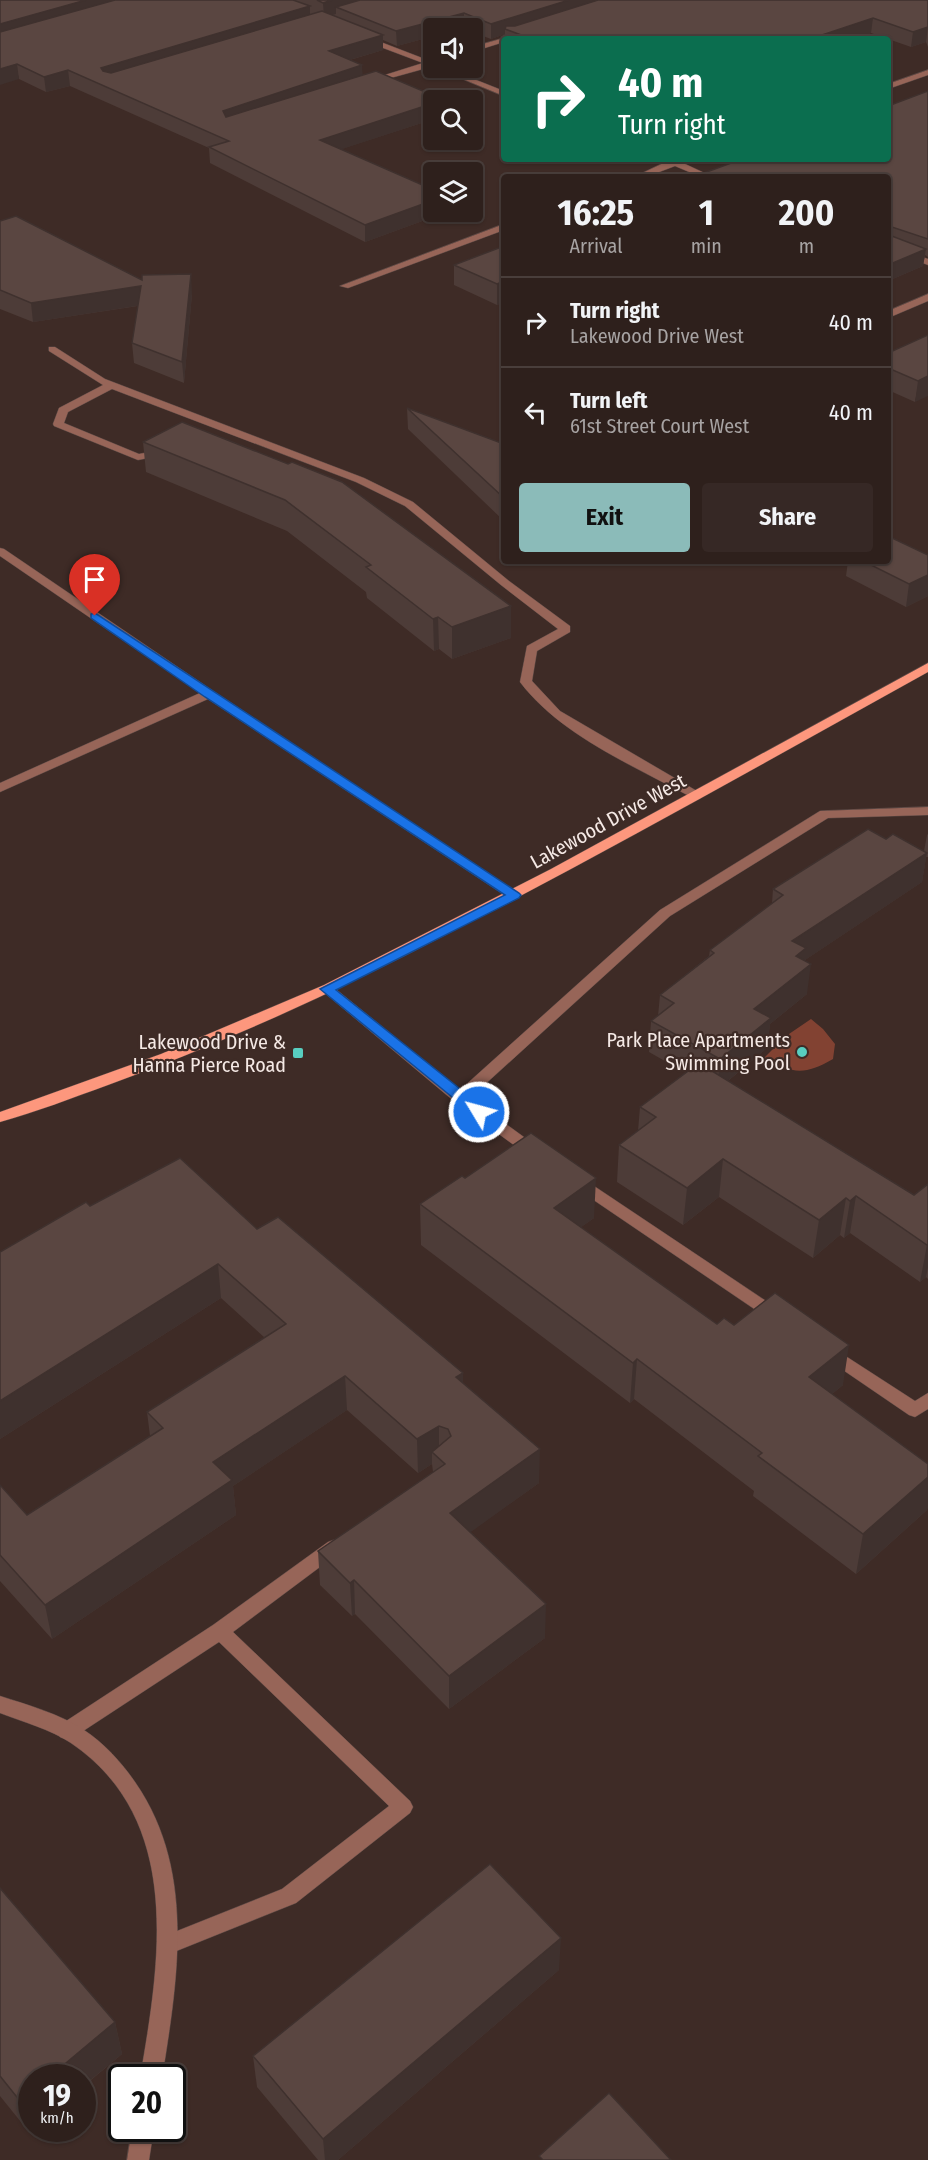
<!DOCTYPE html>
<html lang="en">
<head>
<meta charset="utf-8">
<style>
	:root { --surface:#2e201c; --page:#362825; --text:#f1f3f6; --muted:#a7a3a3; --line:#493e3b; --accent:#8bbbb9 }
	body { margin:0; font-family:"Fira Sans Condensed",sans-serif; background:var(--page); color:var(--text); height:100vh; display:flex; flex-direction:column; font-size:22px; white-space:nowrap }
	* { box-sizing:border-box; margin:0 }
	p { font-size:20px; color:var(--muted) }
	.icon { flex:none; width:33px; height:33px; fill:none; stroke:currentColor; stroke-width:2; stroke-linecap:round; stroke-linejoin:round }
	.map { position:relative; flex:1; overflow:hidden }
	.panel { position:absolute; left:501px; top:174px; width:390px; height:390px; display:flex; flex-direction:column; background:var(--surface); border-radius:6px; box-shadow:0 2px 4px #0004,0 0 0 2px var(--line) }
	.panel>* { flex:none }
	.guide { position:absolute; left:501px; top:36px; width:390px; height:126px; border-radius:6px; box-shadow:0 2px 4px #0004,0 0 0 2px var(--line); background:#0b6e4f; color:#fff; overflow:hidden }
	.tools { position:absolute; left:423px; top:18px; display:grid; gap:12px }
	.tools a { display:grid; place-items:center; width:60px; height:60px; border-radius:6px; background:var(--surface); box-shadow:0 2px 4px #0004,0 0 0 2px var(--line); font-size:30px }
	.speed { position:absolute; left:18px; top:2064px; display:flex; gap:12px; font-size:30px; font-weight:700; text-align:center }
	.speed>* { display:grid; place-content:center; width:78px; height:78px; border-radius:50%; background:var(--surface); box-shadow:0 2px 4px #0004,0 0 0 2px var(--line); line-height:1 }
	.speed small { font-size:15px; font-weight:400 }
	.speed .limit { border:3px solid #111; border-radius:9px; background:#fff; color:#111 }
	.pin { position:absolute; display:grid; place-items:center; width:51px; height:51px; color:#fff; margin:-62px -26px; border-radius:50% 50% 50% 0; rotate:-45deg; box-shadow:0 0 6px #0007 }
	.pin .icon { rotate:45deg }
	.me { position:absolute; width:66px; margin:-33px; rotate:307deg; stroke-linejoin:round; filter:drop-shadow(0 0 4px #0008) }
	.turn { display:flex; align-items:center; gap:21px; height:126px; padding:0 18px; font-size:27px }
	.turn .icon { width:78px; height:78px; stroke-width:2.5 }
	.turn b { display:block; font-size:42px; line-height:51px }
	.eta { display:flex; justify-content:space-evenly; align-items:center; height:102px; text-align:center }
	.eta b { font-size:36px; font-weight:700; line-height:42px }
	.cta { display:flex; gap:12px; margin-top:auto; padding:12px 18px }
	.cta a { flex:1; height:69px; border-radius:6px; background:var(--accent); color:#111; font-size:24px; font-weight:700; line-height:69px; text-align:center }
	.cta a+a { background:var(--page); color:var(--text) }
	ul { padding:0; list-style:none }
	li { display:flex; align-items:center; gap:18px; height:90px; padding:0 18px; border-top:2px solid var(--line) }
	li div { flex:1 }
	li b { display:block; font-size:22px }
	li em { font-style:normal }
	.map>svg:first-child { display:block }
	.water { fill:#824232 }
	.lines { fill:none; stroke-linecap:round; stroke-linejoin:round }
	.service-casing { stroke:#5b4945; stroke-width:1 }
	.minor-casing { stroke:#5b4945; stroke-width:1 }
	.primary-casing { stroke:#5b4945; stroke-width:1 }
	.service { fill:#976558; fill-rule:evenodd }
	.minor { fill:#976558; fill-rule:evenodd }
	.primary { fill:#fd977d; fill-rule:evenodd }
	.wall { fill:#4d3c38 }
	.shaded-wall { fill:#3f312e }
	.building { fill:#5a4641; stroke:#3f312e; stroke-width:1.5 }
	.route { fill:#1a73e8; stroke:#114b97; stroke-width:1.5 }
	.poi-dot { fill:#58cec0; stroke:#3e2b26; stroke-width:2 }
	.labels { text-anchor:middle; stroke-width:4.5; stroke-linejoin:round; paint-order:stroke }
	.street-label { font-size:20px; fill:#f5e9e5; stroke:#3e2b26 }
	.poi-label { font-size:20px; fill:#f5e9e5; stroke:#3e2b26; text-anchor:end }
</style>
</head>
<body>
<div class="map">
<svg width="928" height="2160" viewBox="0 0 928 2160">
	<rect width="100%" height="100%" fill="#3e2b26"/>
	<!-- water -->
	<path class="water" d="M811,1019L823,1029L835,1044L833,1059C804,1076 793,1073 763,1059L780,1042H791L789,1034Z"/>
	<g class="lines">
		<defs>
			<g id="service">
				<path d="M49,347H55L105,379L364,478L413,502L509,581L570,626V632L537,651L532,681L560,711L702,794L701,797H691C634,766 560,735 520,682L527,646L558,629L501,585L405,506L356,482L112,389L68,412L64,423L139,454L165,449L169,450V454L138,460L54,426L53,424L59,408L103,385L49,351Z"/>
				<polygon points="928,807 928,815 828,818 670,916 470,1098 539,1148 542,1152 539,1156 529,1156 455,1102 320,989 327,984 332,986 460,1090 660,910 820,811"/>
				<polygon points="579,1176 781,1311 783,1315 781,1319 775,1321 769,1319 573,1186 571,1182 573,1178"/>
				<polygon points="830,1346 915,1401 928,1393 928,1409 915,1417 909,1415 824,1357 822,1352 824,1347"/>
				<polygon points="334,1540 340,1542 343,1547 340,1552 233,1632 410,1801 413,1807 410,1813 296,1903 169,1954 162,1951 158,1944 162,1937 282,1889 389,1806 219,1642 74,1737 67,1740 60,1737 57,1731 60,1725 213,1625 328,1542"/>
			</g>
			<g id="minor">
				<polygon points="365,36 430,61 434,60 434,66 369,84 369,80 423,63 362,40 361,38"/>
				<polygon points="504,38 507,39 504,39 504,42 472,52 472,47"/>
				<polygon points="436,68 446,68 504,91 504,96"/>
				<polygon points="928,70 928,75 888,89 888,84"/>
				<polygon points="672,159 690,159 683,163 713,177 701,177 675,166 646,177 634,177"/>
				<polygon points="504,224 504,230 348,288 340,286"/>
				<polygon points="888,244 928,259 928,265 888,250"/>
				<polygon points="928,294 928,301 888,318 888,311"/>
				<polygon points="0,548 4,549 213,691 521,895 514,899 509,898 208,699 0,792 0,783 200,693 0,556"/>
				<path d="M0,1696C28,1705 60,1714 84,1730C104,1743 122,1763 135,1782C196,1870 178,1978 162,2078H140C160,1962 184,1820 71,1743C50,1729 23,1722 0,1713Z"/>
				<polygon points="132,2128 154,2128 149,2160 127,2160"/>
			</g>
			<path id="primary" d="M928,663V672C769,760 611,850 449,933C338,991 226,1042 108,1085C72,1098 36,1112 0,1122V1112L161,1054L324,985L551,869Z"/>
		</defs>
		<!-- service casing -->
		<use href="#service" class="service-casing"/>
		<!-- minor casing -->
		<use href="#minor" class="minor-casing"/>
		<!-- primary casing -->
		<use href="#primary" class="primary-casing"/>
		<!-- service -->
		<use href="#service" class="service"/>
		<!-- minor -->
		<use href="#minor" class="minor"/>
		<!-- primary -->
		<use href="#primary" class="primary"/>
	</g>
	<!-- wall -->
	<g class="wall">
		<polygon points="0,0 928,0 928,47 926,42 911,47 871,33 853,39 505,39 505,34 491,39 472,32 472,28 434,28 434,36 397,46 383,40 383,50 350,60 362,65 362,75 434,119 341,149 434,212 447,212 365,242 210,163 209,148 70,86 46,92 19,79"/>
		<polygon points="928,91 928,257 925,255 923,266 888,281 888,177"/>
		<polygon points="0,221 142,280 192,294 184,383 134,363 132,343 138,306 33,322 0,309"/>
		<polygon points="504,246 504,302 497,305 454,285 454,265"/>
		<polygon points="928,335 915,402 888,390 888,353"/>
		<polygon points="407,408 504,444 504,521 408,429"/>
		<polygon points="143,442 288,464 511,638 452,659 439,649 434,651 367,598 366,592 287,531 146,472"/>
		<polygon points="928,555 928,596 906,607 846,576 848,561 888,561"/>
		<polygon points="928,834 928,857 926,857 922,882 805,960 807,994 770,1024 767,1048 728,1081 914,1195 928,1184 928,1279 926,1277 920,1282 850,1233 844,1238 840,1235 813,1258 719,1197 683,1225 617,1182 619,1145 638,1131 640,1107 686,1073 649,1052 651,1021 658,1016 660,995 709,956 710,950 772,903 773,889 886,839 924,851 927,835"/>
		<polygon points="465,1178 594,1218 581,1227 717,1324 734,1325 843,1385 832,1394 928,1464 928,1506 927,1510 856,1574 753,1496 754,1491 634,1399 630,1403 421,1245 420,1204"/>
		<polygon points="90,1206 257,1229 463,1383 539,1483 470,1532 545,1638 449,1709 355,1614 352,1616 320,1585 318,1551 433,1472 432,1464 418,1473 347,1410 233,1486 236,1515 52,1639 0,1581 0,1485 27,1515 150,1436 147,1412 265,1338 221,1298 0,1439 0,1252"/>
		<polygon points="0,1888 115,2022 122,2054 29,2132 0,2096"/>
		<polygon points="559,1970 338,2160 318,2160 257,2087 253,2056"/>
	</g>
	<!-- shaded-wall -->
	<g class="shaded-wall">
		<polygon points="86,0 140,0 0,39 0,24"/>
		<polygon points="332,0 382,0 336,7 336,14 324,17 323,3"/>
		<polygon points="569,0 615,0 505,29 505,34 491,39 491,24"/>
		<polygon points="310,6 310,21 103,83 101,68"/>
		<polygon points="464,13 464,28 434,28 434,36 397,46 396,31"/>
		<polygon points="873,18 871,33 853,39 810,39"/>
		<polygon points="928,27 926,42 911,47 913,32"/>
		<polygon points="383,35 383,50 329,66 329,51"/>
		<polygon points="17,64 19,79 0,85 0,69"/>
		<polygon points="362,65 363,80 224,127 223,111"/>
		<polygon points="68,70 70,86 46,92 44,77"/>
		<polygon points="434,103 434,119 321,156 320,140"/>
		<polygon points="434,200 434,212 447,212 365,242 365,225"/>
		<polygon points="926,249 923,266 888,281 888,265"/>
		<polygon points="191,274 192,294 184,383 182,362"/>
		<polygon points="504,281 504,302 497,305 497,284"/>
		<polygon points="141,286 143,305 33,322 31,303"/>
		<polygon points="928,376 928,396 915,402 918,381"/>
		<polygon points="928,575 928,596 906,607 909,584"/>
		<polygon points="511,606 511,638 452,659 452,627"/>
		<polygon points="438,617 439,649 434,651 433,619"/>
		<polygon points="927,853 922,882 805,960 803,970 811,964 807,994 770,1024 767,1048 717,1090 720,1059 754,1009 792,941"/>
		<polygon points="723,1159 719,1197 683,1225 687,1188"/>
		<polygon points="596,1178 594,1218 552,1248 554,1208"/>
		<polygon points="856,1196 850,1233 844,1238 850,1201"/>
		<polygon points="846,1198 840,1235 813,1258 819,1220"/>
		<polygon points="928,1244 928,1267 926,1277 920,1282 927,1245"/>
		<polygon points="218,1264 221,1298 0,1439 0,1401"/>
		<polygon points="849,1345 843,1385 803,1418 809,1377"/>
		<polygon points="637,1359 634,1399 630,1403 633,1363"/>
		<polygon points="463,1373 463,1407 456,1377"/>
		<polygon points="345,1376 347,1410 233,1486 236,1515 52,1639 45,1605 213,1462"/>
		<polygon points="439,1426 439,1459 432,1452 432,1464 418,1473 417,1439"/>
		<polygon points="540,1449 539,1483 450,1547 450,1513"/>
		<polygon points="928,1477 928,1506 927,1510 856,1574 863,1534"/>
		<polygon points="354,1580 355,1614 352,1616 350,1583"/>
		<polygon points="546,1604 545,1638 449,1709 449,1676"/>
		<polygon points="561,1938 559,1970 338,2160 325,2160 323,2139"/>
		<polygon points="115,2022 122,2054 82,2087 82,2078 48,2078"/>
		<polygon points="32,2091 32,2128 33,2128 29,2132 20,2101"/>
	</g>
	<!-- building -->
	<g class="building">
		<polygon points="0,0 86,0 0,24"/>
		<polygon points="115,0 293,0 310,6 101,68 103,71 111,73 322,11 383,35 329,51 362,65 223,111 226,117 376,71 444,100 434,100 434,103 320,140 434,190 434,200 365,225 209,147 229,141 68,70 44,77 17,64 0,69 0,32"/>
		<polygon points="317,0 332,0 323,3"/>
		<polygon points="360,0 569,0 491,24 464,13 396,31 336,7"/>
		<polygon points="598,0 928,0 928,27 913,32 873,18 810,39 532,39 505,29 506,26 515,26"/>
		<polygon points="928,91 928,239 889,226 889,235 926,249 888,265 888,177 693,177 742,159 888,159 888,106"/>
		<polygon points="16,216 142,280 142,275 191,274 182,362 132,343 141,286 31,303 0,290 0,221"/>
		<polygon points="504,246 504,281 497,284 454,265"/>
		<polygon points="928,335 928,376 918,381 888,368 888,353"/>
		<polygon points="407,408 504,444 504,498"/>
		<polygon points="182,422 288,464 292,462 342,482 511,606 452,627 438,617 433,619 366,567 371,565 285,500 143,442"/>
		<polygon points="888,536 928,555 928,575 909,584 863,561 888,561"/>
		<polygon points="868,829 886,839 893,834 927,853 792,941 806,948 796,956 811,964 754,1009 771,1018 720,1059 651,1021 674,1003 660,995 714,953 710,950 783,895 773,889"/>
		<polygon points="699,1063 914,1195 928,1184 928,1244 927,1245 856,1196 850,1201 846,1198 819,1220 723,1159 687,1188 619,1145 656,1117 640,1107"/>
		<polygon points="531,1133 596,1178 554,1208 717,1324 724,1318 734,1325 775,1293 849,1345 809,1377 928,1464 928,1477 863,1534 758,1456 762,1453 637,1359 633,1363 420,1204 462,1176 465,1178"/>
		<polygon points="180,1158 257,1229 278,1217 463,1373 456,1377 540,1449 450,1513 546,1604 449,1676 354,1580 350,1583 318,1551 445,1464 432,1452 451,1436 448,1429 439,1426 417,1439 345,1376 213,1462 232,1480 45,1605 0,1555 0,1485 27,1515 163,1428 147,1412 286,1324 218,1264 0,1401 0,1252 86,1202 90,1206"/>
		<polygon points="490,1864 561,1938 323,2139 253,2056"/>
		<polygon points="0,1888 115,2022 48,2078 32,2078 32,2091 20,2101 0,2076"/>
		<polygon points="609,2093 671,2160 543,2160 539,2156"/>
	</g>
	<!-- route -->
	<polygon class="route" points="95,613 519,893 521,895 519,898 336,990 484,1108 486,1112 484,1115 474,1115 320,989 505,895 205,697 91,618 91,614"/>
	<!-- markers -->
	<g class="poi-dot">
		<circle cx="802" cy="1052" r="6"/>
		<rect x="292" y="1047" width="12" height="12" rx="3"/>
	</g>
	<g class="labels">
		<!-- street labels -->
		<g class="street-label">
			<text transform="translate(608 821) rotate(-29)" y="7">Lakewood Drive West</text>
		</g>
		<!-- poi labels -->
		<g class="poi-label">
			<text x="790" y="1047">Park Place Apartments<tspan x="790" dy="23">Swimming Pool</tspan></text>
			<text x="286" y="1049">Lakewood Drive &amp;<tspan x="286" dy="23">Hanna Pierce Road</tspan></text>
		</g>
	</g>
</svg>
<div class="tools">
<a><svg class="icon" aria-label="sound" viewBox="0 0 24 24"><path d="M4 9h4l5-4v14l-5-4H4zM17 9q2 3 0 6"/></svg></a>
<a><svg class="icon" aria-label="search" viewBox="0 0 24 24"><circle cx="10" cy="10" r="6"/><path d="M15 15l6 6"/></svg></a>
<a><svg class="icon" aria-label="layers" viewBox="0 0 24 24"><path d="M12 4l9 5-9 5-9-5zM3 14l9 5 9-5"/></svg></a>
</div>
<div class="speed"><div>19<small>km/h</small></div><div class="limit">20</div></div>
<div class="pin" style="left:95px;top:616px;background:#d93025"><svg class="icon" aria-label="arrive" viewBox="0 0 24 24"><path d="M6 21V4h12l-3 4 3 4H6"/></svg></div>
<svg class="me" style="left:479px;top:1112px" viewBox="-20 -20 40 40"><circle r="17" fill="#1a73e8" stroke="#fff" stroke-width="3"/><path d="M0-11L8 9 0 5-8 9z" fill="#fff"/></svg>
<div class="guide">
<div class="turn"><svg class="icon" aria-label="right" viewBox="0 0 24 24"><path d="M7 20v-9h11M14 6l5 5-5 5"/></svg><div><b>40 m</b>Turn right</div></div>
</div>
<section class="panel">
<div class="eta">
<div><b>16:25</b><p>Arrival</p></div>
<div><b>1</b><p>min</p></div>
<div><b>200</b><p>m</p></div>
</div>
<ul>
<li><svg class="icon" aria-label="right" viewBox="0 0 24 24"><path d="M7 20v-9h11M14 6l5 5-5 5"/></svg><div><b>Turn right</b><p>Lakewood Drive West</p></div><em>40 m</em></li>
<li><svg class="icon" aria-label="left" viewBox="0 0 24 24"><path d="M17 20v-9H6M10 6l-5 5 5 5"/></svg><div><b>Turn left</b><p>61st Street Court West</p></div><em>40 m</em></li>
</ul>
<div class="cta"><a>Exit</a><a>Share</a></div>
</section>
</div>
</body>
</html>
